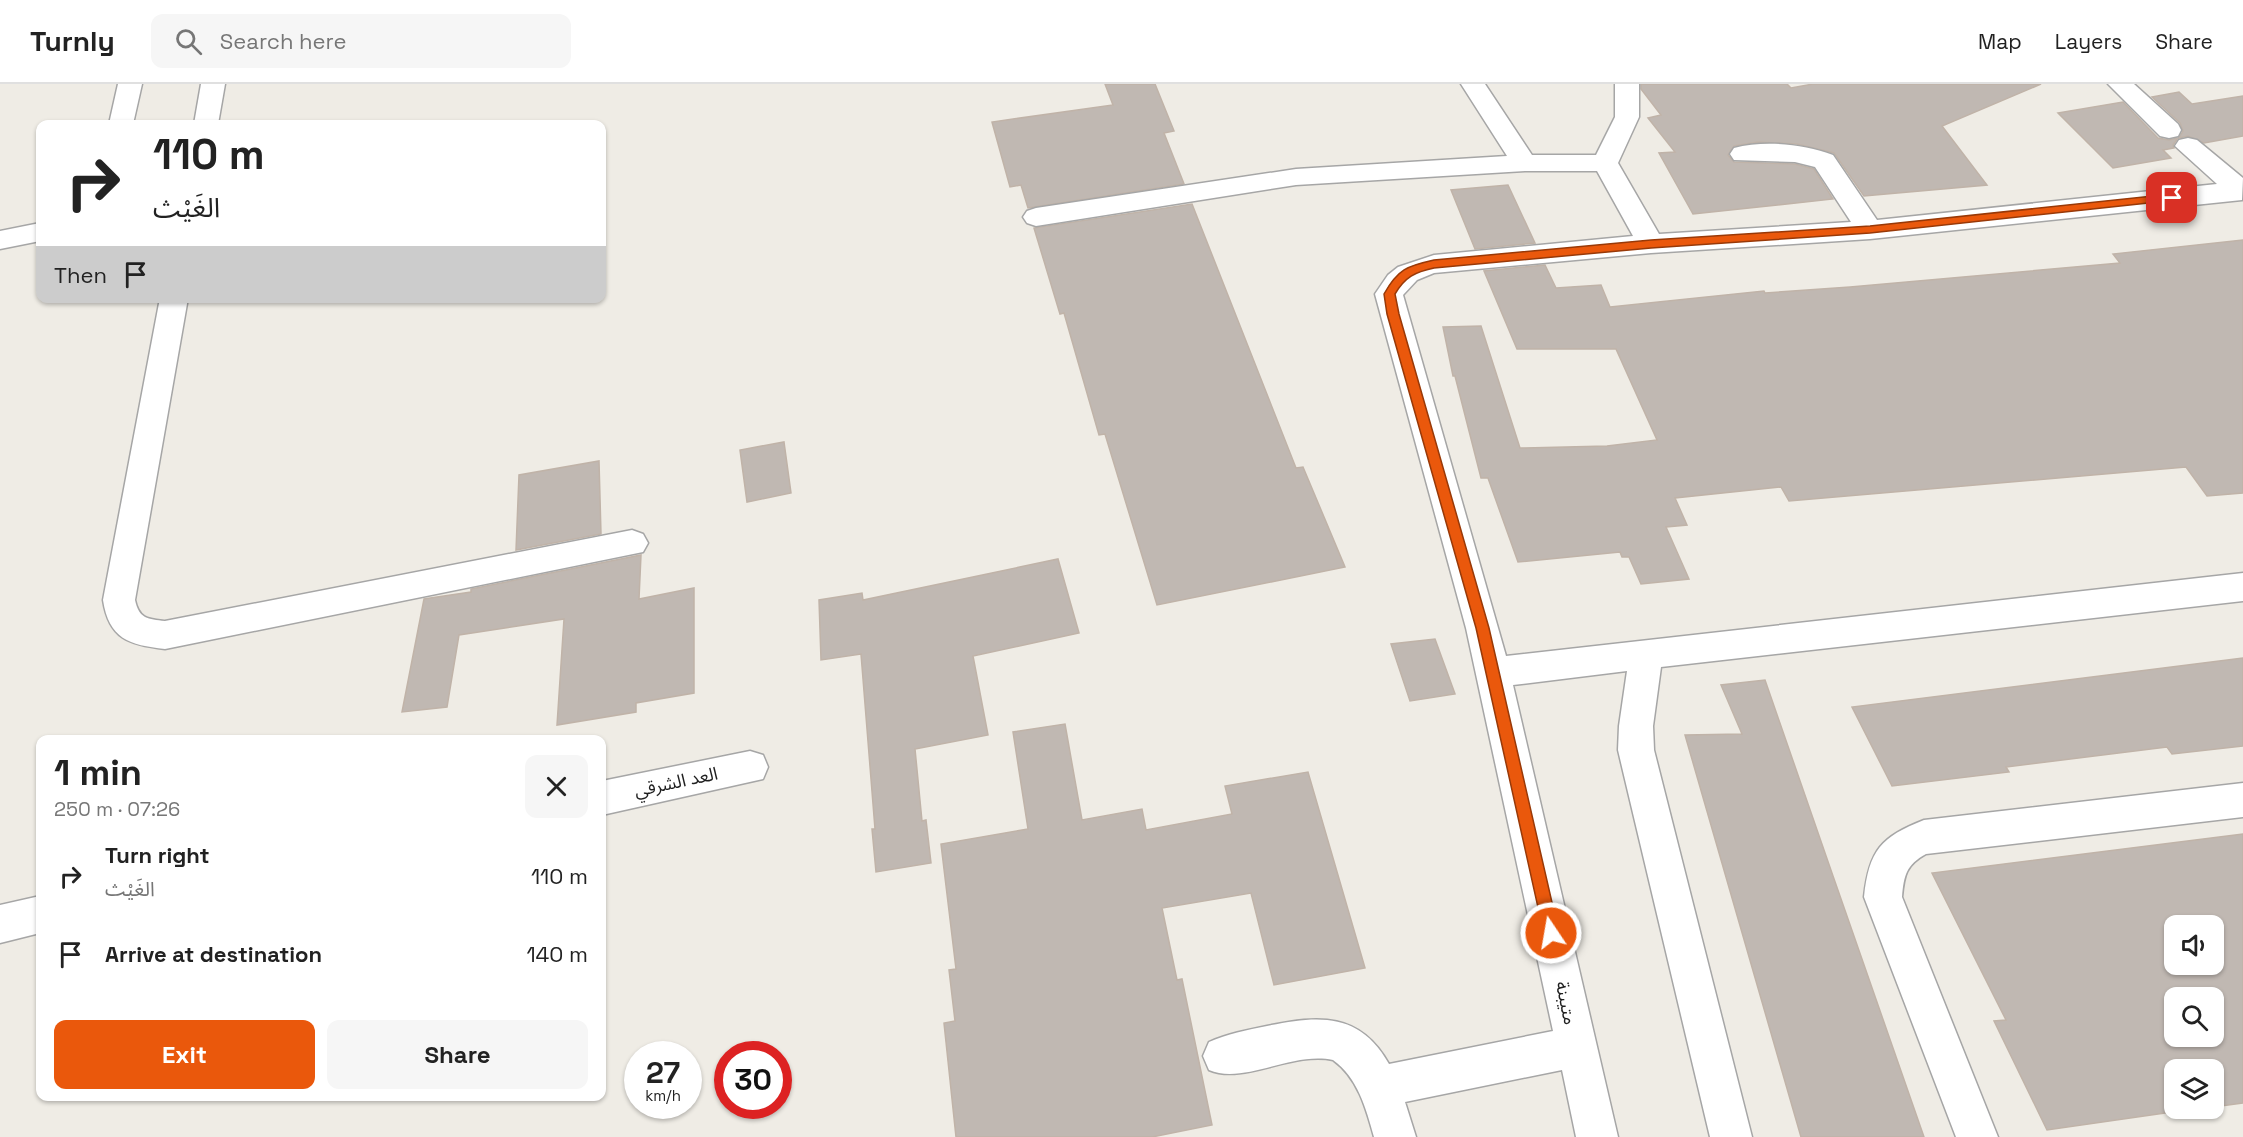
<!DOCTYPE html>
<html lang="en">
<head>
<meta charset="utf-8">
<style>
	:root { --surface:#fff; --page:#f6f6f6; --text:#222; --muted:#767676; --line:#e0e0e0; --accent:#ea580c }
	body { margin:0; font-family:"Space Grotesk","Noto Sans Arabic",sans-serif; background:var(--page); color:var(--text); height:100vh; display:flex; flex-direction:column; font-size:22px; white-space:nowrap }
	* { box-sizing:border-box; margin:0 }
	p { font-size:20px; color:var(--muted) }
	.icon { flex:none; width:33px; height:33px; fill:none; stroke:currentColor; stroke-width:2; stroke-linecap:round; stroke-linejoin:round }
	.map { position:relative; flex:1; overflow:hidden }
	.drawer { position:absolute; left:36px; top:651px; width:570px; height:366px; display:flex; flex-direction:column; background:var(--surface); border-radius:12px; box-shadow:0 2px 4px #0004 }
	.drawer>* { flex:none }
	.guide { position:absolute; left:36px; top:36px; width:570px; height:183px; border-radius:12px; box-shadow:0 2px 4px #0004; background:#fff; color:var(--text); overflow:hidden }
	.fabs { position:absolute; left:2164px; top:831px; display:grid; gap:12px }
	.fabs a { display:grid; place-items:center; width:60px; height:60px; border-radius:12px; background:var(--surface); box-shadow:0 2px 4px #0004; font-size:30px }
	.speed { position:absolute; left:624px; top:957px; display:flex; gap:12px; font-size:30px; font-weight:700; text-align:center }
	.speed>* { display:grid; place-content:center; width:78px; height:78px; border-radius:50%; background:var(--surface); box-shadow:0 2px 4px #0004; line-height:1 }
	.speed small { font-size:15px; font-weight:400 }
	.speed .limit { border:9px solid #d22; background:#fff; color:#111 }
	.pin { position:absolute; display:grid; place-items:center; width:51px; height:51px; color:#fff; margin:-26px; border-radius:12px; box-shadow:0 3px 9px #0006 }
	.me { position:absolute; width:66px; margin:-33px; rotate:348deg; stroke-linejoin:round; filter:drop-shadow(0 0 4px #0008) }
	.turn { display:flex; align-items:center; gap:21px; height:126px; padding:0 18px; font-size:27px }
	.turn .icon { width:78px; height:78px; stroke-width:2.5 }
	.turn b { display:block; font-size:42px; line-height:51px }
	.then { display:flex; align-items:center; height:57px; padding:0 18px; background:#0003; gap:12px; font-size:22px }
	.round { display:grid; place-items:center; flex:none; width:63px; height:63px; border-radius:12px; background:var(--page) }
	.headline { display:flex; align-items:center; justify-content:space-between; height:102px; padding:0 18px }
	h1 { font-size:36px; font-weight:600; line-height:45px }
	.cta { display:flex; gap:12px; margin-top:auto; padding:12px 18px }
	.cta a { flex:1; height:69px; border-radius:12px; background:var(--accent); color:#fff; font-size:24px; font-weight:600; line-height:69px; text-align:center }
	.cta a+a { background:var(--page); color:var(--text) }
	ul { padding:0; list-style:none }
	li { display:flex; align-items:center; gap:18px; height:78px; padding:0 18px }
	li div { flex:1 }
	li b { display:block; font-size:22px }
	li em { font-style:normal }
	header { display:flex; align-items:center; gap:36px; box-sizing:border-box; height:84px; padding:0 30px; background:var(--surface); border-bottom:2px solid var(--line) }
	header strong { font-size:28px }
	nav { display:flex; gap:33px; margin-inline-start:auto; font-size:21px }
	.search { width:420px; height:54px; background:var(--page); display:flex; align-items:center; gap:15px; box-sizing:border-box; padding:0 21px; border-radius:12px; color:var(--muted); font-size:22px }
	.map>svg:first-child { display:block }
	.building { fill:#c0b8b2; stroke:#c0b3a8; stroke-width:1.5; fill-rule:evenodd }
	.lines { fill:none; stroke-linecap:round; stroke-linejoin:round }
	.minor-casing { stroke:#a6a6a6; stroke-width:3 }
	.minor { fill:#fff; fill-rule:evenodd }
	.route { fill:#ea580c; stroke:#983908; stroke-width:1.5 }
	.labels { text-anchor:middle; stroke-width:5; stroke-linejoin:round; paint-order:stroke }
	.street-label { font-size:18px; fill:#1f1f1f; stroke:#fff }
</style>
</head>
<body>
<header>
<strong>Turnly</strong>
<div class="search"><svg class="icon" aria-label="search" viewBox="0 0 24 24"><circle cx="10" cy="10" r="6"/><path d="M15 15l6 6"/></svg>Search here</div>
<nav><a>Map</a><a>Layers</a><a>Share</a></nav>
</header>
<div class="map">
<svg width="2243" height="1053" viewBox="0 0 2243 1053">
	<rect width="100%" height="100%" fill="#efece5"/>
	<!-- building -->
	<g class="building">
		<polygon points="1105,0 1155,0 1174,47 1164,49 1184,100 1028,124 1021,101 1010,103 992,38 1113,21"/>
		<polygon points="1641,0 1787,0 1791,4 1813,0 2041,0 1942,42 1987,101 1864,112 1834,69 1797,60 1758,58 1734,62 1728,71 1734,78 1795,80 1814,85 1833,115 1693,130 1659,69 1675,68 1648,34 1661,31 1641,5"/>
		<polygon points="2179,8 2192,20 2243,12 2243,52 2204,59 2188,52 2179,54 2183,47 2180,39 2152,13"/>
		<polygon points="2123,18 2158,54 2169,56 2178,54 2173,61 2174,64 2163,66 2171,74 2113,84 2058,29"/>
		<polygon points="1508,101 1535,159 1475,165 1451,106"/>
		<polygon points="1192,120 1296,384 1303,383 1345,483 1157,521 1105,350 1099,351 1064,229 1060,230 1034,144"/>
		<polygon points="2243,156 2243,409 2207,412 2186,383 1789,417 1781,403 1675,414 1687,441 1666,443 1689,495 1641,500 1629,473 1622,473 1620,468 1518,478 1488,394 1481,394 1455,292 1453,292 1443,243 1481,242 1520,364 1607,362 1657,356 1616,265 1517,265 1484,187 1545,181 1556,204 1601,201 1610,223 1764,207 1765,209 1850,203 2120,179 2113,170"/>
		<polygon points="784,358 791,409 747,418 740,366"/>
		<polygon points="599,377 601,450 516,466 519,391"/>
		<polygon points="641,471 639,515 694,504 694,609 636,619 636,628 557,641 564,535 459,551 447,623 402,628 424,515 471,508 471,505"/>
		<polygon points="1058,475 1079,549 973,572 988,651 915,665 922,737 926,736 931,779 876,788 872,745 875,745 861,570 821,576 819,516 862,509 863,516"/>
		<polygon points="1435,555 1455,610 1410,617 1391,560"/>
		<polygon points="2243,574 2243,662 2172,670 2167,663 2006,683 2009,688 1892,702 1852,623"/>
		<polygon points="1765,596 1833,792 1924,1053 1801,1053 1685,651 1742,650 1721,601"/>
		<polygon points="1065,640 1082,736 1142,725 1146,746 1232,730 1225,702 1308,688 1365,884 1274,901 1251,809 1162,824 1177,896 1182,895 1212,1041 1152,1053 956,1053 944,939 955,937 949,886 956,885 941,760 1028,745 1013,648"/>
		<path d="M2243,750V1019L2214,1023V986H2175V1024H2200L2047,1046L1994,937L2006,936L1932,789ZM2175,842H2214V880H2175ZM2175,914H2214V952H2175Z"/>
	</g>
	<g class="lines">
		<defs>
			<g id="minor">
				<polygon points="118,0 142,0 133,40 109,40"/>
				<polygon points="201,0 225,0 218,40 194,40"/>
				<path d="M1461,0H1485L1532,71H1596L1615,33V0H1639V33L1618,79L1659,150L1851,138L1815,83L1795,78L1734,76L1730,70L1734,64C1765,56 1803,60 1833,71L1877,136L2217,100L2175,62L2179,56L2188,54L2197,56L2243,94L2242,116L1870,155L1651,169L1434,189L1417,196L1403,211L1506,572L2243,489V517L1661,583L1653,642L1654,666L1752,1053H1710L1618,666L1619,642L1627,587L1513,601L1618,1053H1576L1562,986L1405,1018L1416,1053H1374C1366,1024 1358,994 1333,976C1292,967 1244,1001 1209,986L1203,972L1209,958C1227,950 1247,946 1267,942C1319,931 1360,928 1389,980L1553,947L1466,544L1375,210L1388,191L1398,183L1434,171L1633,152L1597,87H1525L1296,101L1036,142L1027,139L1023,133L1027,127L1036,124L1296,85L1507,72Z"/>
				<polygon points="2108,0 2134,0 2178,40 2181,46 2178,52 2169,54 2160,52"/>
				<polygon points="40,139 40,157 0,165 0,147"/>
				<path d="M160,214H188L135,516C139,535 148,535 165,537L632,446L643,450L648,459L643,468L165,565C129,561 109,555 103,516Z"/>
				<polygon points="750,667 763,671 768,683 763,695 602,731 602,697"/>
				<path d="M2243,699V733L1926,770C1906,781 1904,791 1902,813L1998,1053H1956L1864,813C1869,766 1881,753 1924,736Z"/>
				<polygon points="40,812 40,849 0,859 0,821"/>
			</g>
		</defs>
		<!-- minor casing -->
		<use href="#minor" class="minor-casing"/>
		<!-- minor -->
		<use href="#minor" class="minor"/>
	</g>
	<!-- route -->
	<path class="route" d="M2172,110L2177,114L2176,116L1870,149L1651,164L1434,184C1415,188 1405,193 1395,210L1399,230L1489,544L1559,849L1556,855L1551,857L1545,855L1476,544L1387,230L1384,210C1398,185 1407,182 1434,176L1651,156L1870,142Z"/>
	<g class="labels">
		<!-- street labels -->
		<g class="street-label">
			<text transform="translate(676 698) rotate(-12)" y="6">العد الشرقي</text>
			<text transform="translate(1566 919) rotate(78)" y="6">متيبنة</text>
		</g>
	</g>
</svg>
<div class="fabs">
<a><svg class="icon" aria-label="sound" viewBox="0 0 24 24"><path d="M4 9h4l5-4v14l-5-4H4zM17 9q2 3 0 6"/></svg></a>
<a><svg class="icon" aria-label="search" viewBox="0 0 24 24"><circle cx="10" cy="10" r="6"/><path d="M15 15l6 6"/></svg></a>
<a><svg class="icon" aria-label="layers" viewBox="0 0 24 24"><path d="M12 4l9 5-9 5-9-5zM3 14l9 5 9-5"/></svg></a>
</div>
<div class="speed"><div>27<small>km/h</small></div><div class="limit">30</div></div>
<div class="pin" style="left:2172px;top:114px;background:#d93025"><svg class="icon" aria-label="arrive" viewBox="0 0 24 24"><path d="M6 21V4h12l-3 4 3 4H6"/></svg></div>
<svg class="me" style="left:1551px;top:849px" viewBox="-20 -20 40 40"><circle r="17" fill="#ea580c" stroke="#fff" stroke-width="3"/><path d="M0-11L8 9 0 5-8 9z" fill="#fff"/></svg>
<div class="guide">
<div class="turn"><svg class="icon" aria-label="right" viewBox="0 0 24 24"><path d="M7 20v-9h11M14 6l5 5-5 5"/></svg><div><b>110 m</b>الغَيْث</div></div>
<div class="then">Then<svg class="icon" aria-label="arrive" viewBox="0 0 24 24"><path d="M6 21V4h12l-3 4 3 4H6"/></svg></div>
</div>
<section class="drawer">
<div class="headline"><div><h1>1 min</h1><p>250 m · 07:26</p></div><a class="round"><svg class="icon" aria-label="close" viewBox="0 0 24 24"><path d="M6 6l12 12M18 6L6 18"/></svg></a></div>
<ul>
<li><svg class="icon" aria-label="right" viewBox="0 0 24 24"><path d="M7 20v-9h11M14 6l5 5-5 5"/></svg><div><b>Turn right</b><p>الغَيْث</p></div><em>110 m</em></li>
<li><svg class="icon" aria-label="arrive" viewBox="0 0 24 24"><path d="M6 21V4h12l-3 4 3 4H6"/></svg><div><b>Arrive at destination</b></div><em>140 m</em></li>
</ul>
<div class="cta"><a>Exit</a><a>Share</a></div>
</section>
</div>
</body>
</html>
